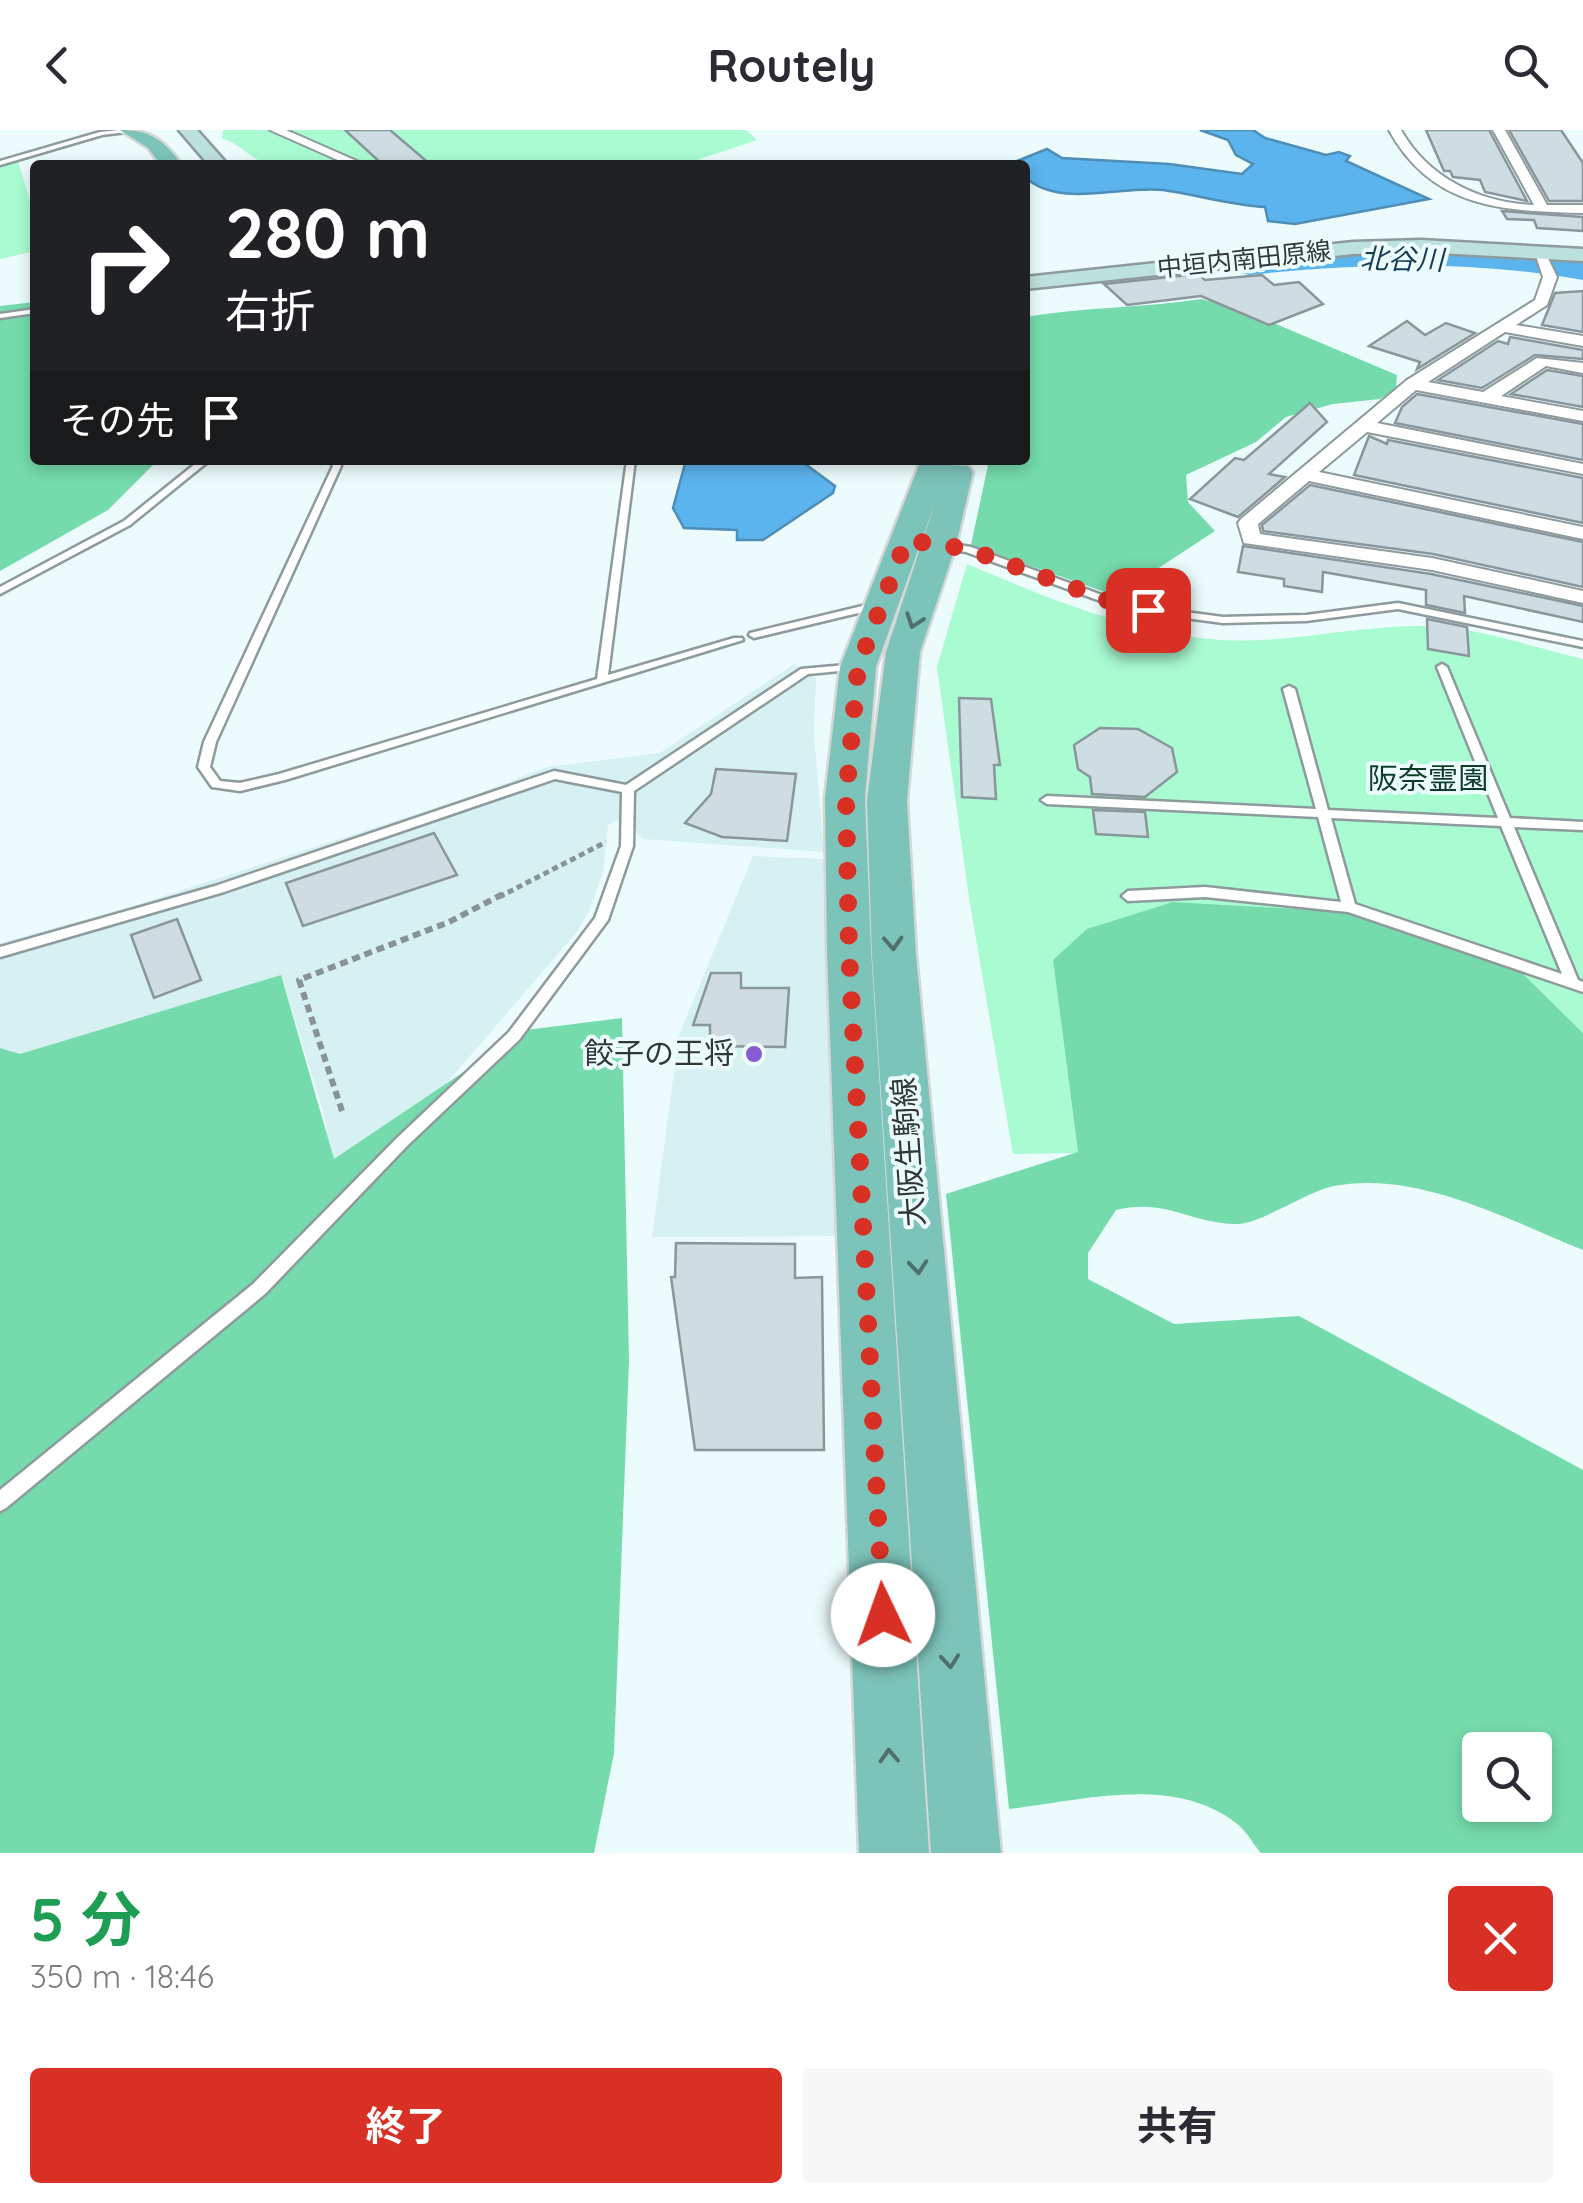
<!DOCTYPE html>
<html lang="ja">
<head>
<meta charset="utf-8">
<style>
	:root { --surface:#fff; --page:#f7f7f7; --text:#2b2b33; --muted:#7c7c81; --accent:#d93025 }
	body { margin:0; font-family:Quicksand,"Noto Sans JP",sans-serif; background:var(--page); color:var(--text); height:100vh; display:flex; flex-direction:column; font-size:38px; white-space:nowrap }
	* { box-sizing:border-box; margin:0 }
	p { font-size:32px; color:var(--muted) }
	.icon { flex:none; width:55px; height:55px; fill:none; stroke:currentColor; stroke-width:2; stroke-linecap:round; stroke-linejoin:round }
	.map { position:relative; height:1723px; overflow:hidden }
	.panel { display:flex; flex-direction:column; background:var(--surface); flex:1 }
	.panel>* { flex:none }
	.banner { position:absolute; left:30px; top:30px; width:1000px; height:305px; border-radius:10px; box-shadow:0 5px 15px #0003; background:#202124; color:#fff; overflow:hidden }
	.buttons { position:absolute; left:1462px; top:1602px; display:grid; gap:20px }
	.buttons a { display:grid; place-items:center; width:90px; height:90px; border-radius:10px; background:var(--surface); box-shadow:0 5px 15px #0003; font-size:50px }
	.pin { position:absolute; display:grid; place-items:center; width:85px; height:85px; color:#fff; margin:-42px; border-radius:20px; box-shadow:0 5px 15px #0006 }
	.me { position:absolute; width:110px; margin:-55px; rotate:357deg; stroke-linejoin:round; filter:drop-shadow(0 0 8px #0008) }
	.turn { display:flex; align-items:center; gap:35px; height:210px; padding:0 30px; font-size:45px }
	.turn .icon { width:130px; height:130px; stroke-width:2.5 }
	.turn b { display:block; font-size:70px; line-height:85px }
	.then { display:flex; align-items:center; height:95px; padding:0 30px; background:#0003; gap:20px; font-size:38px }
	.round { display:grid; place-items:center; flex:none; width:105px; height:105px; border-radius:10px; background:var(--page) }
	.headline { display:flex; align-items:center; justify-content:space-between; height:170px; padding:0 30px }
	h1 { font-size:60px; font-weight:700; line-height:75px; color:#1e9e55 }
	.primary-button { display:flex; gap:20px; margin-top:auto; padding:20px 30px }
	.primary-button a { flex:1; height:115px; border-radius:10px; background:var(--accent); color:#fff; font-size:40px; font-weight:700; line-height:115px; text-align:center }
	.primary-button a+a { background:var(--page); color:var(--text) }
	header { display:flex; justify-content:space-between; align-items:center; height:130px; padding:0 30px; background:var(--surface); font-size:45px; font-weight:700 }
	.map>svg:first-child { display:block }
	.built { fill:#d7f0f1 }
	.green { fill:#a9fbd2 }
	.forest { fill:#75dbac; fill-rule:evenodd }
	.water { fill:#5bb4ed; stroke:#4e8eb6; stroke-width:2.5 }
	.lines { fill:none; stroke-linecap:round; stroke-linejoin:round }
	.river { fill:#5bb4ed; fill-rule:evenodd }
	.building { fill:#cedde1; stroke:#89969b; stroke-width:2.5 }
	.service-casing { stroke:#8d9b9c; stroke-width:5 }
	.minor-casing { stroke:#8d9b9c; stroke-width:4 }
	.secondary-casing { stroke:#8d9b9c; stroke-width:5 }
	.primary-casing { stroke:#d6d7d7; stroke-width:5 }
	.path-far1 { stroke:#889393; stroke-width:5; stroke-dasharray:6 4; stroke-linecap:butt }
	.path { stroke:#889393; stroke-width:6; stroke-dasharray:8 5; stroke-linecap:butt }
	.service { fill:#fff; fill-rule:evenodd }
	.minor { fill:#fff; fill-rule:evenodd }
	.secondary { fill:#bde1dc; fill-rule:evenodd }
	.primary { fill:#7cc3b9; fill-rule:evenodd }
	.oneway { stroke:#4f6f6b }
	.route { stroke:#d93025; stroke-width:18; stroke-dasharray:0 32.4 }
	.poi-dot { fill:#885cd6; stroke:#ecfcfd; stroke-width:4 }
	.labels { text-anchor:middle; stroke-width:8; stroke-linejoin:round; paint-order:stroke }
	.far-street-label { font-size:25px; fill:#313737; stroke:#ecfcfd }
	.far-water-label { font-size:28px; font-style:italic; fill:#163c53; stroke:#ecfcfd }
	.park-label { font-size:30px; fill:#0e3c29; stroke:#ecfcfd }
	.poi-label { font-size:30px; fill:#313737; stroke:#ecfcfd; text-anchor:end }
	.street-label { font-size:30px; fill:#313737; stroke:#ecfcfd }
</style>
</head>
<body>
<header><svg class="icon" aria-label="back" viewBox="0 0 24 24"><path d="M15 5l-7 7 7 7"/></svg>Routely<svg class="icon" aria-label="search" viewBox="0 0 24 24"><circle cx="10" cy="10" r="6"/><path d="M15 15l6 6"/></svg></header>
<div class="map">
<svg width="1583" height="1723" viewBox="0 0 1583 1723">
	<rect width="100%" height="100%" fill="#ecfcfd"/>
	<!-- built -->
	<g class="built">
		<polygon points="794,534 816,548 814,604 824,722 643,709 619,689 608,695 603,742 591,777 577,802 445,955 333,1059 325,987 281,845 20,924 0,918 0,813 130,777 475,665 547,637 660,623"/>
		<polygon points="753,726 825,729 836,1106 652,1107 679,905"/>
	</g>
	<!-- green -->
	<g class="green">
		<path d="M223,0H746L757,10L682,35H269C250,29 241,14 222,8Z"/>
		<polygon points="18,31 35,88 35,121 0,129 0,35"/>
		<path d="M967,434C1050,469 1131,503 1221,510C1288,514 1353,496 1419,496C1473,495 1531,517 1583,529V903L1518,839L1053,830L1078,1023L1013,1024L970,774L937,537Z"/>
	</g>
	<!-- forest -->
	<g class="forest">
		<path d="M1201,169L1240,179L1397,245L1396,259L1380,269L1333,274L1286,287L1256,312L1186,345L1188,372L1215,401L1116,466L971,415L989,330H1025V187C1083,177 1143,178 1201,169Z"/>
		<polygon points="35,172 35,330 165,330 153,335 108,380 0,441 0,176"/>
		<path d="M1173,772L1349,782L1518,839L1583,903V1120C1508,1090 1418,1040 1334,1056C1307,1061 1260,1095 1235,1094C1190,1093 1165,1068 1116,1080L1088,1123V1149L1174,1194L1299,1186L1583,1340V1723H1261C1253,1714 1246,1700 1236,1693C1172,1644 1082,1671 1009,1679L946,1064L1078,1022L1053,830L1087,799ZM1480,1620H1535V1675H1480Z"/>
		<polygon points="281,845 334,1029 526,900 622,888 629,1231 614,1623 594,1723 0,1723 0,918 20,924"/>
	</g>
	<!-- water -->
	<g class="water">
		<path d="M1200,0H1253L1265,8L1326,25L1339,22L1350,26L1346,31L1429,69L1295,94L1268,91L1265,77C1230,75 1198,65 1163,60C1122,55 1059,79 1025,47V35H1007L1047,19L1062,28L1169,34L1242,44L1253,34L1236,25L1228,10Z"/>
		<polygon points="686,330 800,330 835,356 833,363 763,410 737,410 737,400 684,398 673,378"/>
	</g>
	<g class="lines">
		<!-- river -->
		<path class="river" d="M1374,115C1445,114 1513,118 1583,130V150C1471,130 1361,133 1249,145L1237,142L1233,135L1237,128L1249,125Z"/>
	</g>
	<!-- building -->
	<g class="building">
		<polygon points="345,0 390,0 431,35 383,35"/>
		<polygon points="1426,0 1489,0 1527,71 1485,62 1480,50 1453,47 1450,41 1444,41"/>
		<polygon points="1509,0 1561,0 1583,33 1583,71 1549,71"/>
		<polygon points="1502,81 1583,87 1583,101 1537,98 1534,90 1507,89"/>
		<polygon points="1198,144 1205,150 1262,145 1274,155 1299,152 1323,174 1269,195 1201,166 1127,175 1104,154"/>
		<polygon points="1583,161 1583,202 1542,195 1555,163"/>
		<polygon points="1407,191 1425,205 1446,193 1475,203 1417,239 1420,232 1369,216"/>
		<polygon points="1510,207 1583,220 1583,229 1535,225 1482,258 1438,250 1498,211 1508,214"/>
		<polygon points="1547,240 1583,246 1583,277 1511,264"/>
		<polygon points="1417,264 1583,294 1583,330 1395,293 1402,277"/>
		<polygon points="1310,273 1327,292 1269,344 1285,347 1238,387 1190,369 1235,328 1244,330"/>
		<polygon points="1369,306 1387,314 1388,310 1583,348 1583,393 1354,345"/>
		<polygon points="1310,355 1583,412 1583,457 1433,424 1263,401 1262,395"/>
		<polygon points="1243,416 1431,444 1583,476 1583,492 1464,466 1465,483 1426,475 1426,460 1323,442 1322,462 1284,456 1284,449 1238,442"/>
		<polygon points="1427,489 1467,497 1469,526 1428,519"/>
		<polygon points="959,568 991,569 1000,635 994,635 996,669 962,667"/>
		<polygon points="1100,598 1138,599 1172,618 1177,642 1145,667 1092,664 1090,647 1078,639 1074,615"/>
		<polygon points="716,639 796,644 787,711 722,707 685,693 711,664"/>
		<polygon points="1093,680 1145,682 1148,707 1096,704"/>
		<polygon points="434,703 457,745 303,796 286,753"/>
		<polygon points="177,789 201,850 154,868 131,805"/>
		<polygon points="711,843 741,843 741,858 789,858 785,917 710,916 710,895 693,895"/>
		<polygon points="676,1113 795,1114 795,1148 822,1147 824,1320 695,1320 671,1147 675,1147"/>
	</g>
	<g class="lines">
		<defs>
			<g id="service">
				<polygon points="120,0 134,1 102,5 0,35 0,31 100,2"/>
				<polygon points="35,179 35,183 0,188 0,184"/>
				<polygon points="200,330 210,330 130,395 0,464 0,457 124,391"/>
				<polygon points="329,330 337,330 341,336 216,612 210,637 220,651 240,653 279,644 597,549 627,330 635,330 608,545 734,508 742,508 743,510 285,650 240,661 212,657 198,637 204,612 333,336"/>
				<polygon points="907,407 971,417 1110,468 1148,477 1223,487 1306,485 1398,473 1583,511 1583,517 1398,479 1306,491 1223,493 1148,483 1103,472 966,422 904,412 904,408"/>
				<polygon points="879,472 884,475 883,477 754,508 749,505 750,503"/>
				<polygon points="857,534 862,537 861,539 808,544 634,661 633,716 608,790 519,910 407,1016 265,1164 6,1378 0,1381 0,1360 253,1154 397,1008 509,902 595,788 621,716 622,662 555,649 224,762 0,827 0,817 215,756 554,641 626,655 801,539"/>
				<path d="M1442,534L1447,537L1510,688L1583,692V700L1514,697L1578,850L1583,852V862L1348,782L1205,767L1128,771L1122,766L1128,761L1205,757L1341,772L1318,687L1047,674L1041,670L1047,666L1316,679L1283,559L1289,556L1295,559L1328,680L1498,688L1437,537ZM1331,688L1501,696L1562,844L1355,774Z"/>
			</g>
			<g id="minor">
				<polygon points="270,0 286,0 366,35 349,35"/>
				<path d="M1389,0H1401C1428,48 1480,73 1534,75L1493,0H1505L1547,75H1583V83C1503,81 1432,79 1389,0Z"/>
				<polygon points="1534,120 1544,120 1557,147 1547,175 1516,195 1583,206 1583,216 1505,202 1428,252 1483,262 1537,228 1583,233 1583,243 1546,236 1501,266 1583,281 1583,291 1416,260 1377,293 1583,334 1583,344 1367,302 1319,342 1583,397 1583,409 1309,351 1258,394 1260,404 1432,428 1583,461 1583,473 1432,440 1244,413 1238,393 1241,389 1407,250 1535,170 1543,147"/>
			</g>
			<g id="secondary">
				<polygon points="179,0 197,0 228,35 209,35"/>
				<polygon points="1421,110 1583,119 1583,131 1421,122 1353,124 1025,159 1025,147 1353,112"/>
			</g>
			<g id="primary">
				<path d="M120,0C151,0 164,10 182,35H161L148,18Z"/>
				<polygon points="921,330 951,330 949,335 968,336 973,342 956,415 920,522 907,671 916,825 1001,1723 931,1723 872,825 867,671 886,522 935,373 876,537 865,668 871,820 929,1723 859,1723 827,820 825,668 840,537"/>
			</g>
		</defs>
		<!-- service casing -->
		<use href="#service" class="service-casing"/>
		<!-- minor casing -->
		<use href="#minor" class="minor-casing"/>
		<!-- secondary casing -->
		<use href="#secondary" class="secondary-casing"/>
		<!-- primary casing -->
		<use href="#primary" class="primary-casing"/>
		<!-- path-far1 -->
		<polyline class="path-far1" points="499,767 606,712"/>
		<!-- path -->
		<polyline class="path" points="342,981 299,850 449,792 503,764"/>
		<!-- service -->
		<use href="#service" class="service"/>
		<!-- minor -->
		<use href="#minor" class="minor"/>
		<!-- secondary -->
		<use href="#secondary" class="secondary"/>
		<!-- primary -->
		<use href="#primary" class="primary"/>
	</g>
	<!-- one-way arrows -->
	<defs><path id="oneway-chevron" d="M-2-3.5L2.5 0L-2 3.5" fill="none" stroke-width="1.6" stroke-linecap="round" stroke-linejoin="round" transform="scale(2.5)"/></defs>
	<g class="oneway">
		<use href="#oneway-chevron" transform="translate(914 491) rotate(109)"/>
		<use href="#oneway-chevron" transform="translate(893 813) rotate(87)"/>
		<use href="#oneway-chevron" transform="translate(918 1137) rotate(85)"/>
		<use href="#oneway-chevron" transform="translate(950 1531) rotate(85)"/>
		<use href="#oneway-chevron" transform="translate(889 1626) rotate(-93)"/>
	</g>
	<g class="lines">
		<!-- route -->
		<polyline class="route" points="883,1485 849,820 846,668 858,537 906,410 968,419 1107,470 1148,480"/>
	</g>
	<!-- markers -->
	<circle class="poi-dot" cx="754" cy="924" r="10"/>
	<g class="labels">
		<!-- far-street labels -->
		<g class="far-street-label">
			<text transform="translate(1244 129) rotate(-6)" y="9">中垣内南田原線</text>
		</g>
		<!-- far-water labels -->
		<g class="far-water-label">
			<text transform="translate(1402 129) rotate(1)" y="10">北谷川</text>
		</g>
		<!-- park labels -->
		<g class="park-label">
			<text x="1428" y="659">阪奈霊園</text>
		</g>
		<!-- poi labels -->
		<g class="poi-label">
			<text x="734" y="934">餃子の王将</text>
		</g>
		<!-- street labels -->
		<g class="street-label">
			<text transform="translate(909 1022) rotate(-94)" y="10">大阪生駒線</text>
		</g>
	</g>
</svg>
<div class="buttons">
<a><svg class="icon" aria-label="search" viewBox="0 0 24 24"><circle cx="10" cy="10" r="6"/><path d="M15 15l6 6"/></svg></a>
</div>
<div class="pin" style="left:1148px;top:480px;background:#d93025"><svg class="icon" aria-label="arrive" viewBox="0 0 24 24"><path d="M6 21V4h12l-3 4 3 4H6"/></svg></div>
<svg class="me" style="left:883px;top:1485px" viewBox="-20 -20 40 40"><circle r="19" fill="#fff"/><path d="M0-13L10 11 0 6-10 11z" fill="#d93025"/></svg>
<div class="banner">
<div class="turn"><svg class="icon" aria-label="right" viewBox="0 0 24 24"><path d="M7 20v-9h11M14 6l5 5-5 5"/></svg><div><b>280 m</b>右折</div></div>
<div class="then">その先<svg class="icon" aria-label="arrive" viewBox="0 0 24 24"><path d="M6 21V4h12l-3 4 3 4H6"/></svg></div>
</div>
</div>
<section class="panel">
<div class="headline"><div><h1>5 分</h1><p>350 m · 18:46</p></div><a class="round" style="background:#d93025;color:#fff"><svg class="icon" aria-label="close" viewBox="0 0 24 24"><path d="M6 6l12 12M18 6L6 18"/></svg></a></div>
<div class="primary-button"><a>終了</a><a>共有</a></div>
</section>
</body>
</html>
